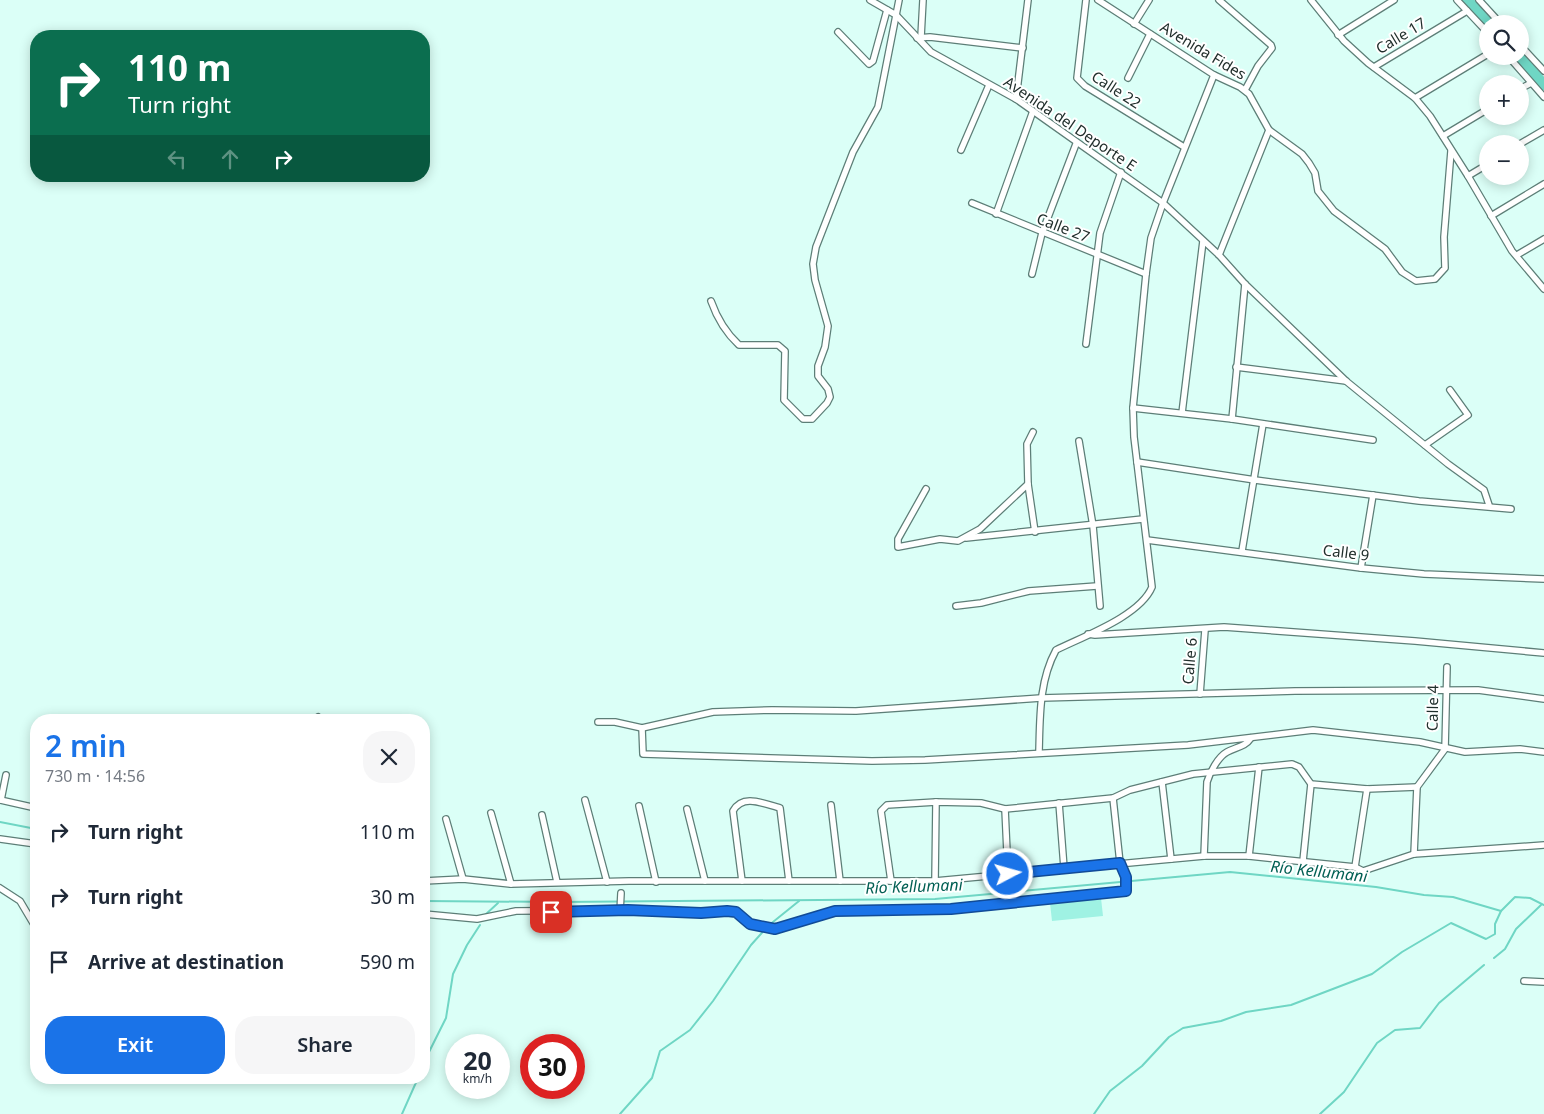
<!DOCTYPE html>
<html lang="en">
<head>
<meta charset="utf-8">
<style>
	:root { --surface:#fff; --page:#f6f6f7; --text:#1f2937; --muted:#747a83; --accent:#1a73e8 }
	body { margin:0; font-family:"Noto Sans",sans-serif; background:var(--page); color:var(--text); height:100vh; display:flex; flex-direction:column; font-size:19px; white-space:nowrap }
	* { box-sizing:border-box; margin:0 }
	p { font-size:16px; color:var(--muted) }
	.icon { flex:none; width:28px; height:28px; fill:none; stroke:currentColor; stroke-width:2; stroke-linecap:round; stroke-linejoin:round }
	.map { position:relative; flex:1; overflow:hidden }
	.drawer { position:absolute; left:30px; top:714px; width:400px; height:370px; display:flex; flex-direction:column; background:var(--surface); border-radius:20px; box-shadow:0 2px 12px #0003 }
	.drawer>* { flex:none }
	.guide { position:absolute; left:30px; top:30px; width:400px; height:152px; border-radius:20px; box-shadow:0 2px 12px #0003; background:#0b6e4f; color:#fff; overflow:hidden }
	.buttons { position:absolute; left:1479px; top:15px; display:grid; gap:10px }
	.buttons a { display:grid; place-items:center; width:50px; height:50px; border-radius:50%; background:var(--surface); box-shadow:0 2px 12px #0003; font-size:25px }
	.speed { position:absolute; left:445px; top:1034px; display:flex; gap:10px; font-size:25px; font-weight:700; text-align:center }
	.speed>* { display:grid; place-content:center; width:65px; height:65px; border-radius:50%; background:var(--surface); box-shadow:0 2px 12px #0003; line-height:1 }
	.speed small { font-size:12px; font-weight:400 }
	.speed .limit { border:8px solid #d22; background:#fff; color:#111 }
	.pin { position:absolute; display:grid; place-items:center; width:42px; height:42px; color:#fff; margin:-21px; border-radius:10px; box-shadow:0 2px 8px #0006 }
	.me { position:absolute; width:55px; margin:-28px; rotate:84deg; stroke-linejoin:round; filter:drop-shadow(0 0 4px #0008) }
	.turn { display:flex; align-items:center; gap:18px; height:105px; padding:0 15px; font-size:22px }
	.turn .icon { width:65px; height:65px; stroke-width:2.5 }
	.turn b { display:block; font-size:35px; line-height:42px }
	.lanes { display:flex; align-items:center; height:48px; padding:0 15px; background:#0003; justify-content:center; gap:25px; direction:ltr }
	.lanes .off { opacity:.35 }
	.round { display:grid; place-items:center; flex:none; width:52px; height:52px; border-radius:20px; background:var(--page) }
	.head { display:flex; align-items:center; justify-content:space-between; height:85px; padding:0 15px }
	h1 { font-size:30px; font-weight:600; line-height:38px; color:var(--accent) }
	.button { display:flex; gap:10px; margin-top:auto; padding:10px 15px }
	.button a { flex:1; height:58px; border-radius:20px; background:var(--accent); color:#fff; font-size:20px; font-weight:600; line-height:58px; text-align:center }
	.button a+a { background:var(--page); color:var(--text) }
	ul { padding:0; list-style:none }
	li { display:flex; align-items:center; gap:15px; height:65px; padding:0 15px }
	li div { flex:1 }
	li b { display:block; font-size:19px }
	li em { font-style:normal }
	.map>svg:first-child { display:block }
	.green { fill:#9ff2e3 }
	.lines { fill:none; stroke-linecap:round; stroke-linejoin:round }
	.stream { stroke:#6fd6c4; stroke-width:2 }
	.river { stroke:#6fd6c4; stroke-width:11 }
	.street-casing { stroke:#5d7e77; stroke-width:8 }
	.street { stroke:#fff; stroke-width:5.5 }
	.route-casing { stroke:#114b97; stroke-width:12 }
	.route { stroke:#1a73e8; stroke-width:9 }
	.labels { text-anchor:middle; stroke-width:4; stroke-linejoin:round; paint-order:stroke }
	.street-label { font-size:15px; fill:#212f2c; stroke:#fff }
	.water-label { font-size:16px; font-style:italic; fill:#015f53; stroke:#fff }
</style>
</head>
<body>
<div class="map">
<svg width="1544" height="1114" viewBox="0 0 1544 1114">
	<rect width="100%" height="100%" fill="#dbfff7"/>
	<!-- green -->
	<polygon class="green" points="1101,898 1103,916 1052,921 1050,903"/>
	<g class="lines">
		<!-- stream -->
		<g class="stream">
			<polyline points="0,822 36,829"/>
			<polyline points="424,901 560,902 935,899 1230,872 1376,887 1424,895 1453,897 1501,911 1515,897 1530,898 1544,905"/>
			<polyline points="485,915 498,903"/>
			<polyline points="1494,958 1505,949 1516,929 1541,905"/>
			<polyline points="424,1062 446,1018 453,974 467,945 480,925"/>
			<polyline points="402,1114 418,1078"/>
			<polyline points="620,1114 652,1078 660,1051 690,1030 713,1001 751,945 768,926 799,901"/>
			<polyline points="1094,1114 1110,1091 1142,1066 1169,1037 1183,1028 1221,1021 1246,1012 1291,1005 1372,974 1402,952 1451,923 1486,939 1495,934 1495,924 1501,911"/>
			<polyline points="1320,1114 1344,1092 1377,1043 1395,1030 1420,1028 1439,1003 1484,965"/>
		</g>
		<!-- river -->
		<g class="river">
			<polyline points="1467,0 1489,24"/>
			<polyline points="1518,56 1544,85"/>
		</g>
		<defs>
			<g id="street">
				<polyline points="870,0 896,15 931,52 1016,99 1163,203 1219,255 1245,284 1346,381 1448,464 1484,490 1489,505"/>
				<polyline points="1086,0 1077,78 1085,86 1184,147"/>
				<polyline points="1098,0 1214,75 1240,87 1249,94 1269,130 1219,255"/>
				<polyline points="1219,0 1271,45 1272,48 1258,66 1245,90"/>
				<polyline points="1311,0 1344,41 1368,63 1415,98 1430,116 1468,176 1512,251 1544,289"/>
				<polyline points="1457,0 1488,33"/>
				<polyline points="1479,0 1501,24"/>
				<polyline points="1134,24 1149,0"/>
				<polyline points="838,32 869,64 873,61 887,10"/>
				<polyline points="1338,35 1394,0"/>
				<polyline points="921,37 923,0"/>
				<polyline points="917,38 930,37 1023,48"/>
				<polyline points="1520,45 1544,71"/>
				<polyline points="1508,56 1544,97"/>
				<polyline points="1374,67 1467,11"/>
				<polyline points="1128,78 1150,34"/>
				<polyline points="1520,89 1531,83"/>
				<polyline points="1415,98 1488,54"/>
				<polyline points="1016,99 1028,0"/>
				<polyline points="1269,130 1302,154 1309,163 1315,173 1318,191 1334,211 1385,249 1402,272 1416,281 1435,279 1445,268 1444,237 1451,151"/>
				<polyline points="1443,136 1488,109"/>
				<polyline points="1520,144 1544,130"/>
				<polyline points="961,150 989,85"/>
				<polyline points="1468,176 1488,164"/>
				<polyline points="972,203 1146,274"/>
				<polyline points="996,214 1033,111"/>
				<polyline points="1491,216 1544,184"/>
				<polyline points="1517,255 1544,239"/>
				<polyline points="1032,274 1042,233 1076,144"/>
				<path d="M711,301C717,318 726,333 739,345H778L785,351L784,400L803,419H812L827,403L830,397L828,389L818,376V366L825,347L828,326L815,280L813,264L816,247L853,152L878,107L899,0"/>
				<polyline points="1086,344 1100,233 1121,172"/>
				<polyline points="1236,367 1346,381"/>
				<polyline points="1133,408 1232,419 1373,440"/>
				<polyline points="1182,413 1203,241"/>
				<polyline points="1232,419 1245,284"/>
				<polyline points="1079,441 1093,526 1100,606"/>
				<polyline points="1425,445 1468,415 1450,390"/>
				<polyline points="1137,462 1255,480 1419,501 1511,509"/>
				<polyline points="1028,484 1035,532"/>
				<polyline points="926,489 898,539 898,547 940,539 958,541 980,529 1028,484 1027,444 1033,432"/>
				<polyline points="966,538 1143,519"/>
				<polyline points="1147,540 1361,568 1424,574 1544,579"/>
				<polyline points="1242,551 1263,424"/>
				<polyline points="1361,568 1373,495"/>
				<polyline points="956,606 981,603 1029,591 1097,586"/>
				<polyline points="1088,634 1095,635 1224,627 1415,641 1544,653"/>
				<polyline points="1200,694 1205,630"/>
				<polyline points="318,717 320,720"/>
				<polyline points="598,722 615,722 642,728 713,712 772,710 856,711 1041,698 1295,691 1478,690 1544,699"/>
				<polyline points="642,728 643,754 872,761 925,760 1188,745 1313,730 1420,742 1465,752 1520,749 1544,752"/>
				<path d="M1039,752C1040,717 1039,681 1056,650C1084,636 1140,616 1152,587L1134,437L1133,408L1146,274L1151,238L1163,203L1214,75"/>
				<polyline points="1162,782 1171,859"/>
				<polyline points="0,800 36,808"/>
				<polyline points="1,800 6,775"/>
				<polyline points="585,800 607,882"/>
				<polyline points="1059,803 1064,868"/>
				<polyline points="831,805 840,881"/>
				<polyline points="639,806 656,882"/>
				<polyline points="687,809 705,881"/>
				<polyline points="1005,809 1008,874"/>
				<polyline points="491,813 511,884"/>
				<polyline points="542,815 557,882"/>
				<polyline points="446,819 463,879"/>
				<polyline points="0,839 36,844"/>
				<polyline points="1414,854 1417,787 1445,749 1447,667"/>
				<path d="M1204,856L1207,782C1210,772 1218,757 1227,752C1236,747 1245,747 1251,738"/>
				<polyline points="1249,856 1259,767"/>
				<polyline points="1303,861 1311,784"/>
				<polyline points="1355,867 1367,789"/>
				<polyline points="424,881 463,879 511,884 629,881 935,881 1204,856 1249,856 1355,867 1363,871 1414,854 1544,845"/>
				<path d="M742,881L733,811C743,793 764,804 780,808L789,881"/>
				<polyline points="891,881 881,811 887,805 936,802 981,803 1005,809 1113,798 1130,790 1193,774 1292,764 1299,767 1311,784 1367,789 1417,787"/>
				<polyline points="935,881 936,802"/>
				<polyline points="0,888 20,901 36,928"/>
				<polyline points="620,912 621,893"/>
				<polyline points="424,914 477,919 516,911 628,910 701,913 727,911 736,912 750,924 775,929 835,911 951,909 1126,891 1126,877 1120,863 1113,798"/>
				<polyline points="1524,981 1544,982"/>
			</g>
		</defs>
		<!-- street casing -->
		<use href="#street" class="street-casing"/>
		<!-- street -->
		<use href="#street" class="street"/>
	</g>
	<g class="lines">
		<defs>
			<polyline id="route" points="551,912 628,910 701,913 727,911 736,912 750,924 775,929 835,911 951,909 1126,891 1126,877 1120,863 1008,874"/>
		</defs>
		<!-- route casing -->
		<use href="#route" class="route-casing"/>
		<!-- route -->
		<use href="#route" class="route"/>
	</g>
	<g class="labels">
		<!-- street labels -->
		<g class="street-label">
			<text transform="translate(1401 36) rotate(-31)" y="5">Calle 17</text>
			<text transform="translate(1203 51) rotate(31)" y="5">Avenida Fides</text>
			<text transform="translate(1116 90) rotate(33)" y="5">Calle 22</text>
			<text transform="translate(1070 124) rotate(34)" y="5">Avenida del Deporte E</text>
			<text transform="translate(1063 228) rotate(21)" y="5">Calle 27</text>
			<text transform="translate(1346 553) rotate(7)" y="5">Calle 9</text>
			<text transform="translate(1190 661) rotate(-85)" y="5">Calle 6</text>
			<text transform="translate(1433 708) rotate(-89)" y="5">Calle 4</text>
		</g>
		<!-- water labels -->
		<g class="water-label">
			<text transform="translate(1319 871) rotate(6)" y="6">Río Kellumani</text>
			<text transform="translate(914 886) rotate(-2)" y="6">Río Kellumani</text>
		</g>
	</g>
</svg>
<div class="buttons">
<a><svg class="icon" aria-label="search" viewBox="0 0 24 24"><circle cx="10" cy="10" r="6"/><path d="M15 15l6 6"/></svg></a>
<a>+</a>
<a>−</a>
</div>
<div class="speed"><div>20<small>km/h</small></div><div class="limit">30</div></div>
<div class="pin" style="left:551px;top:912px;background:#d93025"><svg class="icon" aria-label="arrive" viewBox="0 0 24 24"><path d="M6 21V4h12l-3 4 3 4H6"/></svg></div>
<svg class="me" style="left:1008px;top:874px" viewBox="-20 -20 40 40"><circle r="17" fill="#1a73e8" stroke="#fff" stroke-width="3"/><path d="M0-11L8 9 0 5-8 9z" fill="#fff"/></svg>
<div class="guide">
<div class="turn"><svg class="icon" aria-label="right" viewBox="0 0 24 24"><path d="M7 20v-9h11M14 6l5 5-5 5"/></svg><div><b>110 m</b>Turn right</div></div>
<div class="lanes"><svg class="icon off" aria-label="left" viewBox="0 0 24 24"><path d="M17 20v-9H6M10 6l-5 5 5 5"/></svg><svg class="icon off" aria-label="ahead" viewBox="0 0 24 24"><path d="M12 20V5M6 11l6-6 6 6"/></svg><svg class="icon" aria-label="right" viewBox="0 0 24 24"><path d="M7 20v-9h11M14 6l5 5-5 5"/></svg></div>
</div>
<section class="drawer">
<div class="head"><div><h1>2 min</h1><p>730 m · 14:56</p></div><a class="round"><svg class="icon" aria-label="close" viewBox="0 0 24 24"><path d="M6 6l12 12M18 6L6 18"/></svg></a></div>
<ul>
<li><svg class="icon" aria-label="right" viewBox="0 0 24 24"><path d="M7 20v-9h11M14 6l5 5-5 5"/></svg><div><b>Turn right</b></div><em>110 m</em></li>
<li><svg class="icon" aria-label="right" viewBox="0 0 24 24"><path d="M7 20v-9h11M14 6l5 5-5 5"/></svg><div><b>Turn right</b></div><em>30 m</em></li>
<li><svg class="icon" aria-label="arrive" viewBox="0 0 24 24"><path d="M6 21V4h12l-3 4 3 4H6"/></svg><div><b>Arrive at destination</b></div><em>590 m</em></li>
</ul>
<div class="button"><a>Exit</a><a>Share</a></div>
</section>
</div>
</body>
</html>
